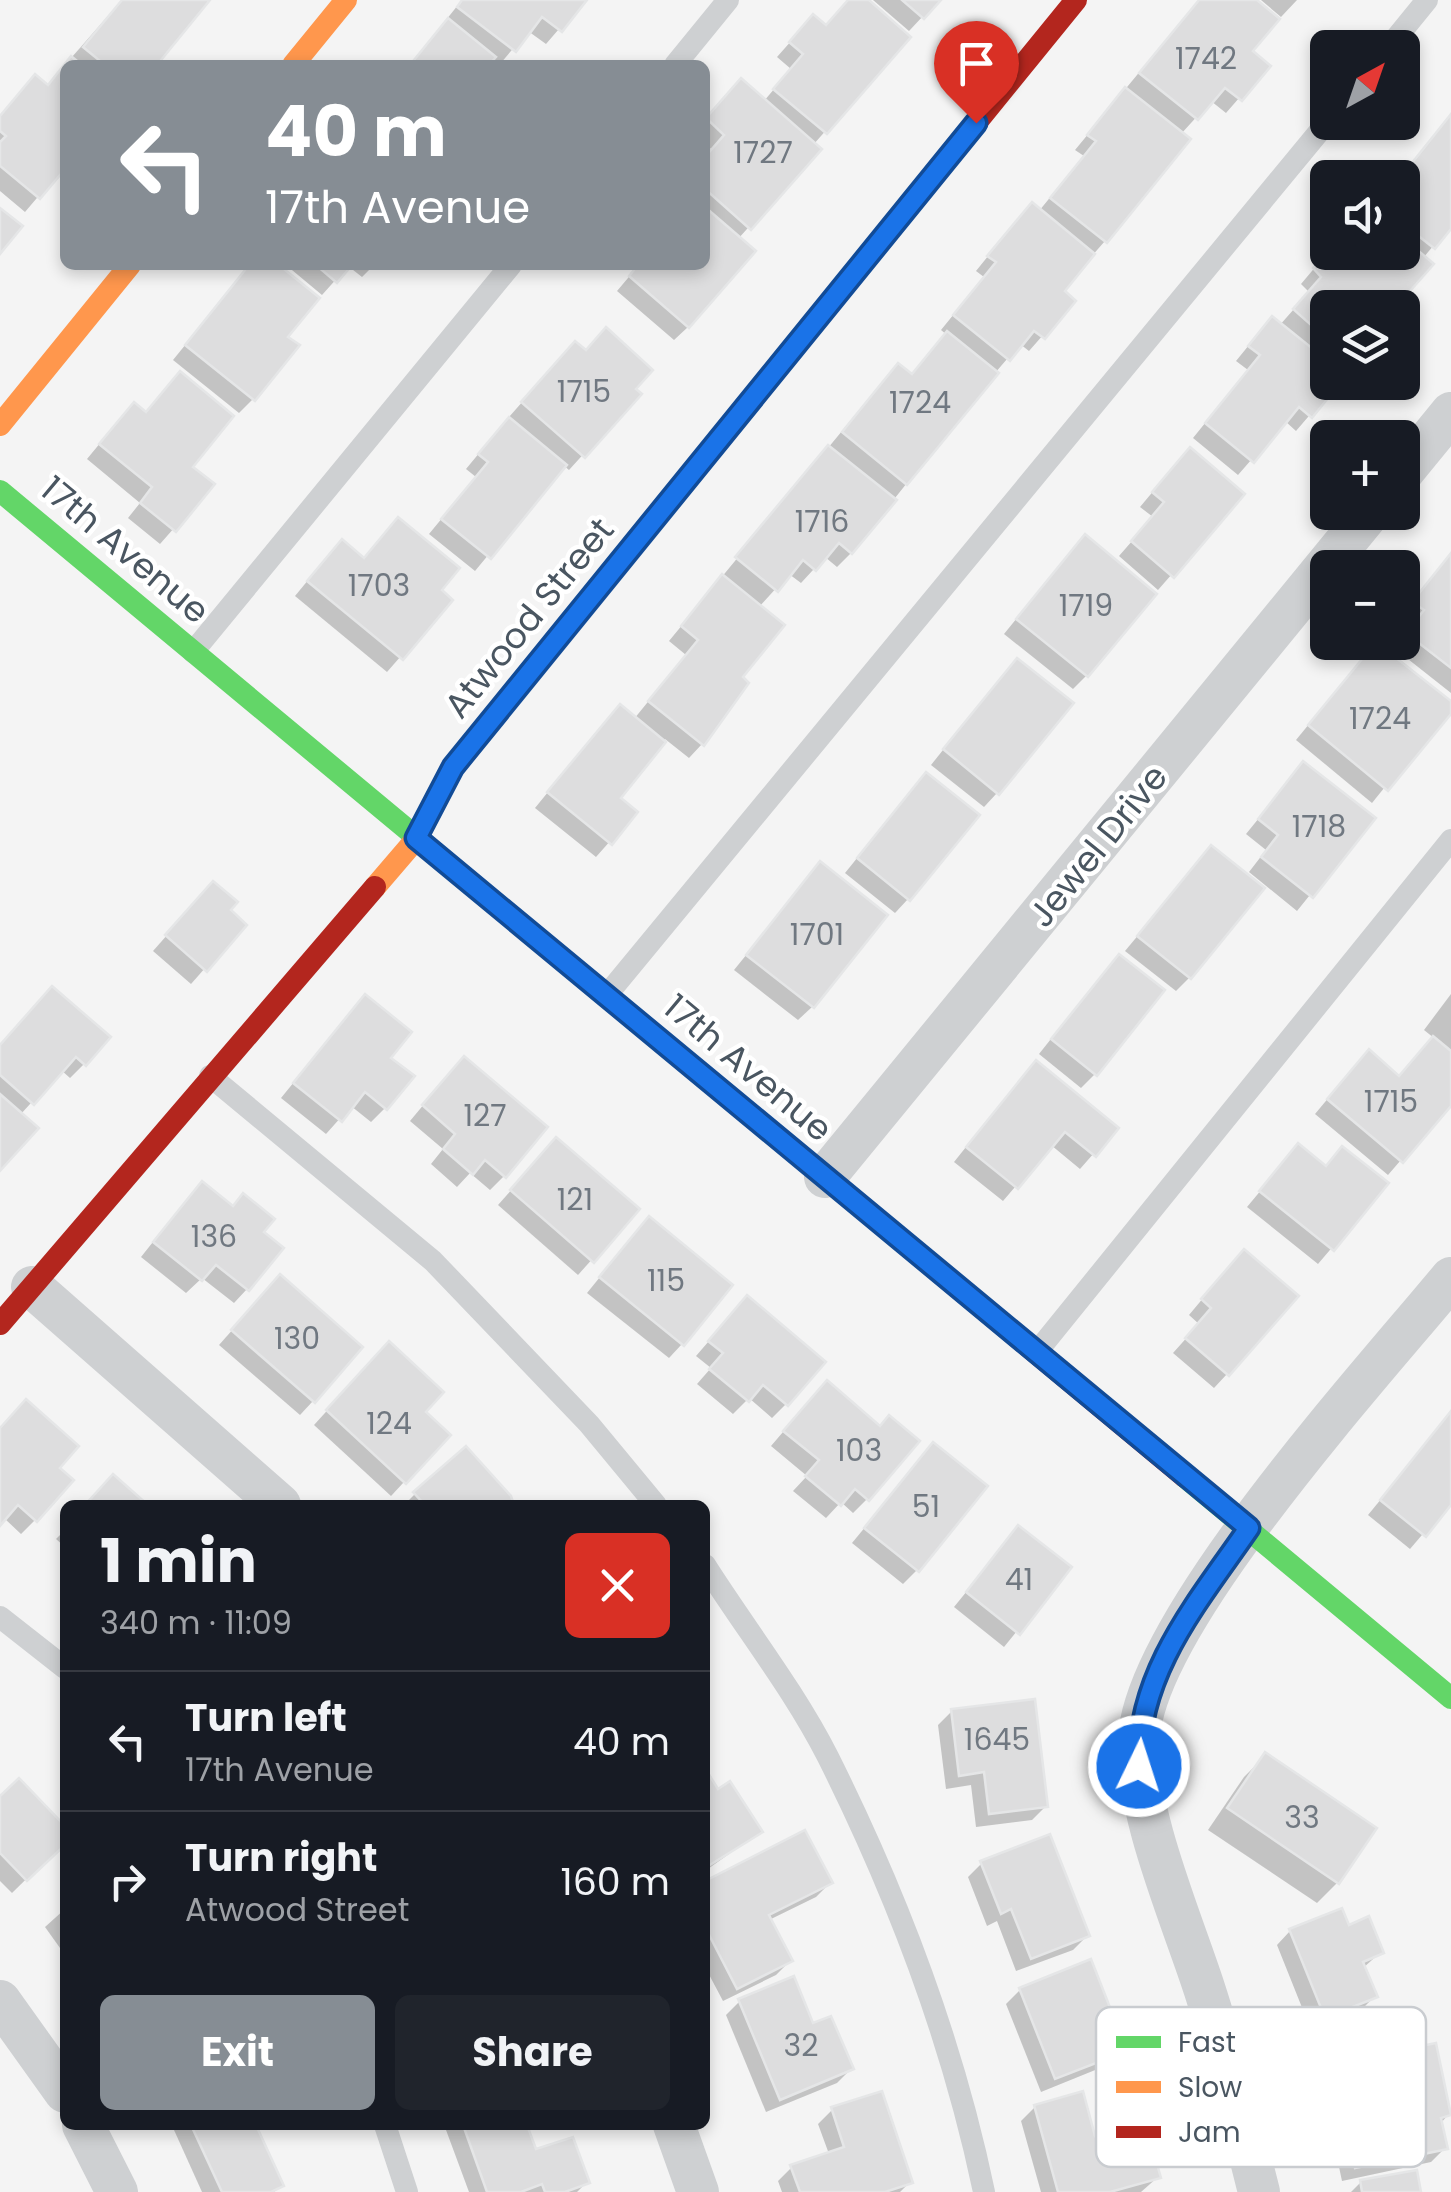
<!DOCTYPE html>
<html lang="en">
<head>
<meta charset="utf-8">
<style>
	:root { --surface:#171b24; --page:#20242c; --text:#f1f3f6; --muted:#9ea1a6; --line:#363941; --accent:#868d94 }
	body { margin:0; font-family:Poppins,sans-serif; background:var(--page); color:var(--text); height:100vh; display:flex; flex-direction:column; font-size:38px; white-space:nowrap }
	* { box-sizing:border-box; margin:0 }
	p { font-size:32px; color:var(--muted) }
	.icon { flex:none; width:55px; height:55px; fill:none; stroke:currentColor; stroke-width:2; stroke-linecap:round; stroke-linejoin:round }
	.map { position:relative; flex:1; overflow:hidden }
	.panel { position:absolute; left:60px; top:1500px; width:650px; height:630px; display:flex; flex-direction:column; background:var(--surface); border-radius:15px; box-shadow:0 5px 15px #0003 }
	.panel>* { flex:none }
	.banner { position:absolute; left:60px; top:60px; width:650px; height:210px; border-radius:15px; box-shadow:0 5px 15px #0003; background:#868d94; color:#fff; overflow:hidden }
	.needle { width:65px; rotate:40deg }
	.buttons { position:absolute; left:1310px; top:30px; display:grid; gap:20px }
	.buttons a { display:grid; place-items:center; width:110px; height:110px; border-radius:15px; background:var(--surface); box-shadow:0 5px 15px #0003; font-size:50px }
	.pin { position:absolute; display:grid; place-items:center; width:85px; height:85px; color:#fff; margin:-102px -42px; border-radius:50% 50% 50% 0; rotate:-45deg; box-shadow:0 0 10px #0007 }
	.pin .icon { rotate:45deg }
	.me { position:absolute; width:110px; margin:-55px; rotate:4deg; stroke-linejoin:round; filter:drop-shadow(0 0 8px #0008) }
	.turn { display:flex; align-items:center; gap:35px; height:210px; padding:0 40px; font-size:45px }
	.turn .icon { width:130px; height:130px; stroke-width:2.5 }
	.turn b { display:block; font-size:70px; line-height:85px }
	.round { display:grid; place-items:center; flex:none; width:105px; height:105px; border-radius:15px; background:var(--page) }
	.head { display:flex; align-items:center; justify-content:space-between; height:170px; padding:0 40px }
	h1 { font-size:60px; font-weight:700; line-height:75px }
	.action { display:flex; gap:20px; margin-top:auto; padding:20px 40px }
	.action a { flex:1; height:115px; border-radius:15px; background:var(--accent); color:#fff; font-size:40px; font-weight:700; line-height:115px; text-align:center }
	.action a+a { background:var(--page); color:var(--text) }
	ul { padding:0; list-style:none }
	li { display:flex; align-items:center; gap:30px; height:140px; padding:0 40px; border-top:2px solid var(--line) }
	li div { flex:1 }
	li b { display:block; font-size:38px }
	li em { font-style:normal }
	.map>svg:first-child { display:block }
	.shadow { fill:#0003 }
	.building { fill:#ddddde; stroke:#e5e6e7; stroke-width:2.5 }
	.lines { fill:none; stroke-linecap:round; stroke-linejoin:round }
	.lane { stroke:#ced0d2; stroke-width:22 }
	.street { stroke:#ced0d2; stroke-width:42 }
	.fast { stroke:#63d668; stroke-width:22 }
	.slow { stroke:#ff974d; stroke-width:22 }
	.jam { stroke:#b3261e; stroke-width:22 }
	.route-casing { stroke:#114b97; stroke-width:25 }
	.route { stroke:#1a73e8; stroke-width:18 }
	.labels { text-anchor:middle; stroke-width:9; stroke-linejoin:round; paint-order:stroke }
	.number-label { font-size:30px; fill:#707881 }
	.street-label { font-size:35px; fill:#4a5661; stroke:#fff }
	.key { fill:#fff; stroke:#c9ccd0; stroke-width:2.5 }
	.key-label { font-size:28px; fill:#4a5661 }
</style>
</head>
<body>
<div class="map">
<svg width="1451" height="2192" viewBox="0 0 1451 2192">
	<rect width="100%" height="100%" fill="#f4f4f4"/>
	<!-- shadow -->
	<g class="shadow">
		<polygon points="122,0 207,0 154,65 65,65"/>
		<polygon points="462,0 584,0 546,44 528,31 500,64 492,58 486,65 410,65"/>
		<polygon points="850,0 865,0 908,38 813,145 818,150 738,239 688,327 674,340 617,291 639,265 705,265 705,158 712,150 705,143 705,121 728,95 764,101 791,69 777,57 800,31 825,28"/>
		<polygon points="873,0 938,0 909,31"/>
		<polygon points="1199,0 1253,0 1250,52 1267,66 1226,113 1211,101 1181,134 1105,241 1061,291 1073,301 1029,351 1020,344 995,373 851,553 837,567 825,557 801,583 789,574 759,607 739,678 702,744 689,758 665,739 617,798 635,813 596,857 535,808 606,721 634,719 686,655 669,641 884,380 911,376 947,335 941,330 984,277 976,271 1018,219 1039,211 1084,156 1075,150"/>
		<polygon points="1261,0 1297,0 1281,17"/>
		<polygon points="65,65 65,165 25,212 0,191 0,116 46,87"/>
		<polygon points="1451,115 1451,225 1423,258 1430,265 1392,308 1328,308 1328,382 1338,382 1296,431 1285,421 1238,475 1193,438 1248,370 1236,361 1258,334 1279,326 1309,292 1301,284 1328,252 1402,252 1400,178"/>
		<polygon points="250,265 275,265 253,399 239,413 173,360"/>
		<polygon points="286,265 374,265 362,277 348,266 322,295"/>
		<polygon points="585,352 638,394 569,470 563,465 475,571 429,534 476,477 466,469 509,417 561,358"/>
		<polygon points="120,419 212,485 160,544 128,518 140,503 87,459"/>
		<polygon points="1176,464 1242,494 1158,590 1119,556 1153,517 1140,507"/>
		<polygon points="1071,552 1086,676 1073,689 1004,634"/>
		<polygon points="1451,555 1451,693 1394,648 1412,625 1402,614"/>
		<polygon points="328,556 363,560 438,590 450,600 387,672 295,596"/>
		<polygon points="1363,658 1451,705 1372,803 1296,740"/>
		<polygon points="1003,675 997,793 984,807 931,765"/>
		<polygon points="1303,764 1372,818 1297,911 1249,872 1266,850 1246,834"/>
		<polygon points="913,789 908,899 895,913 845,873"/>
		<polygon points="1211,848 1190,977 1176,991 1125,951"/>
		<polygon points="820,864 812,1007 798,1020 734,970"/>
		<polygon points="200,898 227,911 243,925 191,984 153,951"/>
		<polygon points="1105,971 1095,1074 1081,1088 1039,1054"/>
		<polygon points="1451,994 1451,1102 1388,1175 1315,1114 1355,1066 1398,1078 1434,1038 1424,1030"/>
		<polygon points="39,1003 84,1064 70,1078 61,1070 20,1115 0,1168 0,1047"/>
		<polygon points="352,1011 388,1058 385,1108 371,1122 351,1106 326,1134 281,1098"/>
		<polygon points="450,1073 504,1176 490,1190 470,1173 457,1187 431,1164 443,1149 410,1121"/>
		<polygon points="1022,1077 1116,1128 1080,1169 1051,1145 1003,1201 954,1162"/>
		<polygon points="1298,1146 1324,1168 1342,1149 1386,1184 1318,1264 1247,1207"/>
		<polygon points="543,1154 637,1209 578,1275 498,1205"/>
		<polygon points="188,1198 231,1208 260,1233 247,1289 234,1303 202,1278 186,1293 141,1257"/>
		<polygon points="635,1234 682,1344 669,1358 587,1293"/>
		<polygon points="1230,1266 1227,1374 1214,1388 1173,1353 1199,1324 1189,1315"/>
		<polygon points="266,1292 313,1401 300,1415 219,1345"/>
		<polygon points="734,1312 786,1404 772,1418 749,1398 733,1414 697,1384 711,1368 696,1356"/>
		<polygon points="375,1358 422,1412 404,1482 391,1496 314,1425"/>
		<polygon points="813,1397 879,1429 867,1499 853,1513 841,1502 826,1518 793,1491 807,1476 771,1446"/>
		<polygon points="1451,1414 1451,1501 1410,1549 1368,1515"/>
		<polygon points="0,1430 57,1468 35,1520 21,1534 4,1518 0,1523"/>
		<polygon points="933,1445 917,1570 903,1584 852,1543"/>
		<polygon points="415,1494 513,1505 404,1505"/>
		<polygon points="1018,1528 1069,1567 1004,1647 954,1607"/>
		<polygon points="65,1530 65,1547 56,1539"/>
		<polygon points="952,1711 1046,1806 1032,1820 976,1827 971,1785 946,1789 938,1725"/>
		<polygon points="1265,1756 1338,1882 1317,1903 1208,1830 1244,1777"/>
		<polygon points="705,1773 717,1792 760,1832 705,1871"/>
		<polygon points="0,1800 65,1830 65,1841 12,1893 0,1881"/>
		<polygon points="982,1863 1087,1936 1073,1950 1016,1971 997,1921 987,1926 968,1877"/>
		<polygon points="705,1883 830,1883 816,1897 769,1920 790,1961 776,1975 723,2001 705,1967"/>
		<polygon points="65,1909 65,1955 45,1927"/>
		<polygon points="1348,1928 1381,1952 1363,1968 1375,1996 1361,2010 1311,2030 1277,1945 1290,1931"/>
		<polygon points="1020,1990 1124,2050 1110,2064 1041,2092 1006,2004"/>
		<polygon points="740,2001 812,2027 851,2069 837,2083 766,2112 726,2015"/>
		<polygon points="1388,2055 1448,2115 1440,2124 1445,2148 1431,2162 1342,2181 1329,2120 1343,2106 1381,2098 1374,2069"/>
		<polygon points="1035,2107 1094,2139 1158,2177 1141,2192 1041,2192 1021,2121"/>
		<polygon points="832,2110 910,2182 900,2192 782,2192 778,2181 792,2167 829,2154 818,2124"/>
		<polygon points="179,2125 253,2125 281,2185 274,2192 202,2192 174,2130"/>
		<polygon points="452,2125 525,2125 535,2153 587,2182 577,2192 469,2192 446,2130"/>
		<polygon points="1361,2182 1418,2192 1351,2192"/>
	</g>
	<!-- building -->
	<g class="building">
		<polygon points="122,0 210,0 157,65 105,65 83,47"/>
		<polygon points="462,0 587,0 562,32 542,17 516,52 457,7"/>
		<polygon points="848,0 869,0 911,37 827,134 773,89 803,54 789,42 813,14 826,25"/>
		<polygon points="902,0 941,0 924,19"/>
		<polygon points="1199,0 1257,0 1280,19 1253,51 1271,66 1242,101 1225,88 1198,120 1139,73"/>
		<polygon points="448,18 496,57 489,65 410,65"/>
		<polygon points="71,56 82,65 65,65 65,169 40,199 0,166 0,142 6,136 0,131 0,116 35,74 48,85"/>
		<polygon points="741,78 822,149 751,230 705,189 705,157 724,135 706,118"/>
		<polygon points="1125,87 1191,139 1107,243 1050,198 1096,141 1087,135"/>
		<polygon points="1451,114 1451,229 1435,249 1402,223 1400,178"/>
		<polygon points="1032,202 1095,254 1065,291 1076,301 1045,339 1034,331 1010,361 953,315 996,262 987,256"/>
		<polygon points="705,207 756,251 689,328 629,276 638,265 705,265"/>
		<polygon points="0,208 23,226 0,254"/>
		<polygon points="1402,237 1434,264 1395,308 1385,303 1381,308 1328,308 1328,340 1293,309 1321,277 1313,268 1328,252 1402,252"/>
		<polygon points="249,265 279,265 320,298 288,337 300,345 255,401 185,345"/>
		<polygon points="316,265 352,265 337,283"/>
		<polygon points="1272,316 1328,361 1328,382 1341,382 1312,418 1299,407 1254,463 1205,423 1260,355 1248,346"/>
		<polygon points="606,327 653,370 636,389 642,394 585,458 521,402 575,341 586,350"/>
		<polygon points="947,331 999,373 907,485 842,432 898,363 912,374"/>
		<polygon points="180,371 234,416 193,467 215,484 176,532 140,503 152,487 99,444 134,402 146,412"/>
		<polygon points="509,417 567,465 491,559 441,519 488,462 478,454"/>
		<polygon points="828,445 897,500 852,554 839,543 816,571 803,560 778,592 735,557"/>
		<polygon points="1190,447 1245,494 1174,578 1131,541 1164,502 1152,492"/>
		<polygon points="398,517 460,568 442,590 453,600 403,660 307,581 342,539 364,558"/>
		<polygon points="1085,534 1157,594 1088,677 1016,619"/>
		<polygon points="1451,553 1451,668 1406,633 1424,610 1412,602"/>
		<polygon points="722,574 785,625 743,677 749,683 704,746 648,701 698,640 681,626"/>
		<polygon points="1376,642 1451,701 1451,714 1388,791 1308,725"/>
		<polygon points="1017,658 1074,703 999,795 943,749"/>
		<polygon points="620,704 666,742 621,798 638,812 612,845 547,792"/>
		<polygon points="1303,761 1376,818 1313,898 1261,857 1278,835 1258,819"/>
		<polygon points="926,772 980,815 910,901 857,858"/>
		<polygon points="1211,845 1265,888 1191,979 1137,936"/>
		<polygon points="820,861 888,915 814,1008 746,955"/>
		<polygon points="213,881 238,902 231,910 247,925 207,972 165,935"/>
		<polygon points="1119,954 1165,990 1097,1076 1051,1039"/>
		<polygon points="52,986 111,1037 86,1066 76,1057 34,1105 0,1075 0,1045"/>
		<polygon points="365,994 412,1032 391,1058 415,1076 387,1110 365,1092 342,1122 293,1083"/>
		<polygon points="1433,1036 1451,1051 1451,1106 1403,1163 1327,1099 1369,1049 1399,1076"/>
		<polygon points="464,1056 548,1127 506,1178 485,1160 473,1175 443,1149 455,1134 422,1105"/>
		<polygon points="1036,1060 1119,1128 1096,1157 1065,1132 1018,1189 966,1147"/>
		<polygon points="0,1094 39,1128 0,1171"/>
		<polygon points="556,1137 640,1209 594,1263 510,1190"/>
		<polygon points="1298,1143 1326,1166 1342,1146 1389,1183 1334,1251 1259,1191"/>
		<polygon points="202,1181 233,1206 243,1193 275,1219 264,1232 284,1248 249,1291 216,1265 202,1281 153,1242"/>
		<polygon points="649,1216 733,1285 684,1346 599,1277"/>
		<polygon points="1244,1249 1299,1296 1229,1376 1185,1338 1211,1308 1201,1299"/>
		<polygon points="280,1274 363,1347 315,1403 231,1330"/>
		<polygon points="747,1295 826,1362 788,1406 763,1385 749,1402 709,1369 723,1353 708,1341"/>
		<polygon points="389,1341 444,1392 426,1412 451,1435 406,1484 326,1410"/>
		<polygon points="827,1380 880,1426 889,1415 920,1441 869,1501 855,1489 841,1506 805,1476 819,1460 783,1431"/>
		<polygon points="26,1399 79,1446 60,1468 74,1480 37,1522 18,1505 0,1526 0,1428"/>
		<polygon points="1451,1411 1451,1505 1426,1537 1380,1500"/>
		<polygon points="933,1442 988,1486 919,1572 864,1528"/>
		<polygon points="466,1446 511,1496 514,1505 425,1505 413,1492"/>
		<polygon points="113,1474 148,1505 85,1505"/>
		<polygon points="1018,1525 1072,1567 1020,1635 966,1592"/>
		<polygon points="1035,1699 1048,1807 989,1814 984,1772 959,1776 951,1709"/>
		<polygon points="1265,1752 1377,1828 1339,1884 1227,1808"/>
		<polygon points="705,1768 718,1789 730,1781 763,1832 705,1868"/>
		<polygon points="19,1778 65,1826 65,1845 27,1881 0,1853 0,1796"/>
		<polygon points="805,1830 833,1883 769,1915 793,1961 737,1989 705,1927 705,1881"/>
		<polygon points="1050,1834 1090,1936 1031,1959 1011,1909 1001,1914 980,1861"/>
		<polygon points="1342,1908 1349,1925 1369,1916 1384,1953 1363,1962 1378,1997 1325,2018 1289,1929"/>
		<polygon points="1091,1959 1127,2051 1055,2079 1019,1988"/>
		<polygon points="794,1976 813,2023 831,2016 854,2069 780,2100 738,1999"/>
		<polygon points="1436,2043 1451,2115 1441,2118 1448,2149 1355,2168 1342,2104 1396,2093 1387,2053"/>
		<polygon points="882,2091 913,2183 885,2192 800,2192 790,2165 844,2147 831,2107"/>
		<polygon points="1083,2091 1095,2136 1145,2123 1161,2178 1110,2192 1058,2192 1034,2105"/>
		<polygon points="191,2125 256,2125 284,2186 271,2192 222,2192"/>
		<polygon points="463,2125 527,2125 536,2149 573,2137 590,2183 565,2192 545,2192 542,2184 521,2192 487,2192"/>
		<polygon points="1417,2170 1421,2192 1362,2192 1360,2180"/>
	</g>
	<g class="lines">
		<!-- lane -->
		<g class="lane">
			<polyline points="1388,48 1427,0"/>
			<polyline points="675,65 728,0"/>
			<polyline points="193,652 511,265"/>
			<polyline points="606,996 1328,121"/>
			<polyline points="210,1076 433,1261 589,1424 656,1505"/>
			<polyline points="1036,1353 1451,840"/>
			<path d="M705,1565C745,1628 794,1690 828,1757C896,1893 953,2043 984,2192"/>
			<polyline points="0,1617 65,1668"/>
			<polyline points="385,2125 407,2192"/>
		</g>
		<!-- street -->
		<g class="street">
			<polyline points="1402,473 1451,413"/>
			<polyline points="825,1177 1370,512"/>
			<polyline points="32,1287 280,1505"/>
			<polyline points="0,2001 65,2092"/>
			<polyline points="83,2125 117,2192"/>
			<polyline points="674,2125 698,2192"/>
			<path d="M1259,2192C1242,2126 1227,2059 1206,1994C1183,1921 1134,1812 1139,1738C1145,1622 1372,1374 1451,1278"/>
		</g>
		<!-- fast -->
		<g class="fast">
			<polyline points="0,491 528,930"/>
			<polyline points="627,553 963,139"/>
			<polyline points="1185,1477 1451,1698"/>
		</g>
		<!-- slow -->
		<g class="slow">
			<polyline points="293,65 346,0"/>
			<polyline points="0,425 130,265"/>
			<polyline points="375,887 417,838 453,767 627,553"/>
			<polyline points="528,930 845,1194"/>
		</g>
		<!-- jam -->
		<g class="jam">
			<polyline points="963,139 1076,0"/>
			<polyline points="845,1194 1185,1477"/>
			<polyline points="0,1324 375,887"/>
		</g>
	</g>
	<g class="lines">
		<defs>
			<path id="route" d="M976,123L453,767L416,838L1249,1528C1198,1602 1137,1672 1139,1766"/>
		</defs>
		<!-- route casing -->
		<use href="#route" class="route-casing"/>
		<!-- route -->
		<use href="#route" class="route"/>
	</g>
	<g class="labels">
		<!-- number labels -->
		<g class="number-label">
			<text x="1206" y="69">1742</text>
			<text x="763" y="163">1727</text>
			<text x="584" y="402">1715</text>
			<text x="920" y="413">1724</text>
			<text x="822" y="532">1716</text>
			<text x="379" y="596">1703</text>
			<text x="1086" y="616">1719</text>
			<text x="1380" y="729">1724</text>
			<text x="1319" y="837">1718</text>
			<text x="817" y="945">1701</text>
			<text x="1391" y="1112">1715</text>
			<text x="485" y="1126">127</text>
			<text x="575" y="1210">121</text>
			<text x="214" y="1247">136</text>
			<text x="666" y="1291">115</text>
			<text x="297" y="1349">130</text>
			<text x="389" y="1434">124</text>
			<text x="859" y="1461">103</text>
			<text x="926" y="1517">51</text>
			<text x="1019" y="1590">41</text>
			<text x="997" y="1750">1645</text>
			<text x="1302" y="1828">33</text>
			<text x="801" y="2056">32</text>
		</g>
		<!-- street labels -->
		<g class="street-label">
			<text transform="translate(125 550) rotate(40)" y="12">17th Avenue</text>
			<text transform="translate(529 618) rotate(-51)" y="12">Atwood Street</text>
			<text transform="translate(1098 846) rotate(-51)" y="12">Jewel Drive</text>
			<text transform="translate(748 1068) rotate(40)" y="12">17th Avenue</text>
		</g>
	</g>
	<!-- legend -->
	<rect x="1096" y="2007" width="330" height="160" rx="15" class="key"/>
	<rect x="1116" y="2036" width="45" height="12" fill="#63d668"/>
	<rect x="1116" y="2081" width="45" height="12" fill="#ff974d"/>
	<rect x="1116" y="2126" width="45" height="12" fill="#b3261e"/>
	<g class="key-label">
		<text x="1178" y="2052">Fast</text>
		<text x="1178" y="2097">Slow</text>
		<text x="1178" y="2142">Jam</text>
	</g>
</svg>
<div class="buttons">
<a><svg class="needle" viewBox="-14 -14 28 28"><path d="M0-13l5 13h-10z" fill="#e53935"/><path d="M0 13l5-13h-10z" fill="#9ea1a6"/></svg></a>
<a><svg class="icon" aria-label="sound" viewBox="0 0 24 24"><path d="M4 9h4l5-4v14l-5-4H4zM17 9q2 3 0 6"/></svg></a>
<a><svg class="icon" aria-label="layers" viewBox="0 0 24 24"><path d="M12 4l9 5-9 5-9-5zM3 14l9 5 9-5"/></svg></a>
<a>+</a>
<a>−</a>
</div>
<div class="pin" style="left:976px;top:123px;background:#d93025"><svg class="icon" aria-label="arrive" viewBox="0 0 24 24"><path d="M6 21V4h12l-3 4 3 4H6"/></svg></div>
<svg class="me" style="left:1139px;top:1766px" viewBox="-20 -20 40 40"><circle r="17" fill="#1a73e8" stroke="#fff" stroke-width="3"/><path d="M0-11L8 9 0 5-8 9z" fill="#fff"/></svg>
<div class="banner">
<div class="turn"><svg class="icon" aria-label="left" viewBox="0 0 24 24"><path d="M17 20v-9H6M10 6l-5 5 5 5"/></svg><div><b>40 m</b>17th Avenue</div></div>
</div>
<section class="panel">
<div class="head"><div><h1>1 min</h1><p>340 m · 11:09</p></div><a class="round" style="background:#d93025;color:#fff"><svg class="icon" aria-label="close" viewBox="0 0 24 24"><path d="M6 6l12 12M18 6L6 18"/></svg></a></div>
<ul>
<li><svg class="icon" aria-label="left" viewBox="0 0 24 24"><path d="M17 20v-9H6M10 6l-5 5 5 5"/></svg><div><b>Turn left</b><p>17th Avenue</p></div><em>40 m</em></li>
<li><svg class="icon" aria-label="right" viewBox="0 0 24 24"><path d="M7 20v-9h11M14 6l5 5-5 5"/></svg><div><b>Turn right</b><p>Atwood Street</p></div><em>160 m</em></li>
</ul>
<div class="action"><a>Exit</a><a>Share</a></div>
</section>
</div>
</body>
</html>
